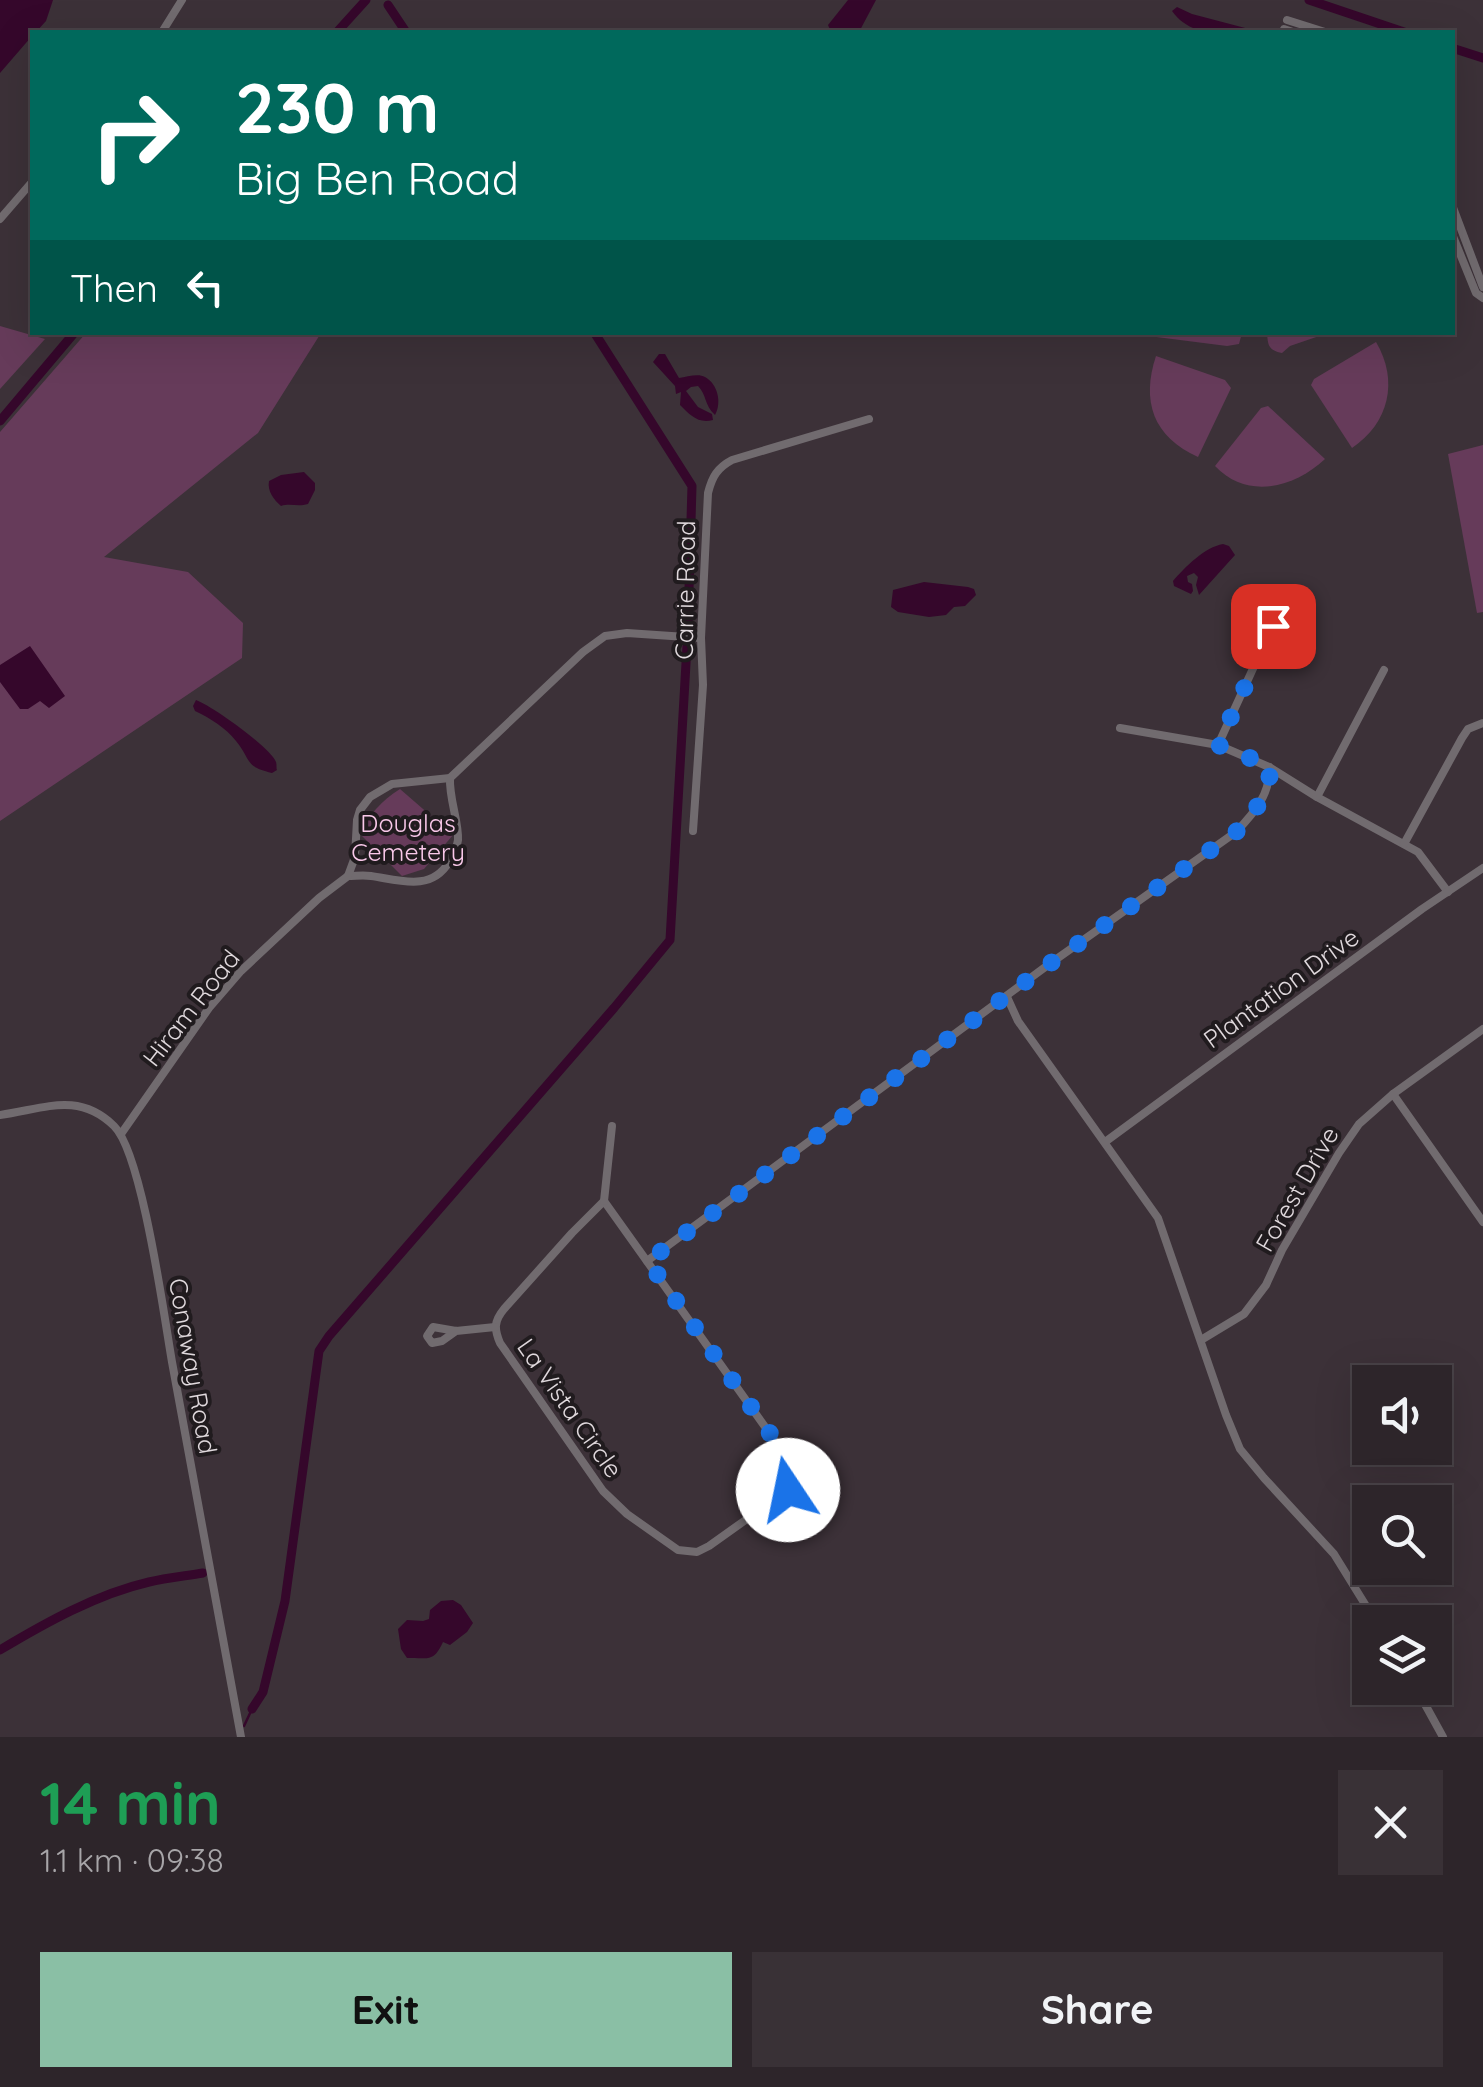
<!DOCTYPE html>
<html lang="en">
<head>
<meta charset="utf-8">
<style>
	:root { --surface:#2d252a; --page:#393136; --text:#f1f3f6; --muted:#a7a5a8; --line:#484247; --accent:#8abfa5 }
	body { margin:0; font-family:Quicksand,sans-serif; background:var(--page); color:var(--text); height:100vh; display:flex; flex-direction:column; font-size:38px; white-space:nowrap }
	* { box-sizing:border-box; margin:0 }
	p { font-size:32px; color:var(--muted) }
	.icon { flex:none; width:55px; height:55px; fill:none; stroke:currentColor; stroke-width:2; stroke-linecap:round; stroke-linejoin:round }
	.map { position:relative; height:1737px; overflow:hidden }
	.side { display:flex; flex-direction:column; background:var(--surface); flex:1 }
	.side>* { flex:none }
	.guide { position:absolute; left:30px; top:30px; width:1425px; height:305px; border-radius:0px; box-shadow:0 10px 40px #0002,0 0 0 2px var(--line); background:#00695c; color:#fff; overflow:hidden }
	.controls { position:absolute; left:1352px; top:1365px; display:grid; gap:20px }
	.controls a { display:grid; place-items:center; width:100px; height:100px; border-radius:0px; background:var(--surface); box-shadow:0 10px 40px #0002,0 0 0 2px var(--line); font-size:50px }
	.pin { position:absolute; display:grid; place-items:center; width:85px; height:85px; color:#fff; margin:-42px; border-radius:20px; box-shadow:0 5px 15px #0006 }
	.me { position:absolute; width:110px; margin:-55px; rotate:349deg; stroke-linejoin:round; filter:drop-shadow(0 0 8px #0008) }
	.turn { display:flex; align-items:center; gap:35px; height:210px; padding:0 40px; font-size:45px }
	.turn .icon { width:130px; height:130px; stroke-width:2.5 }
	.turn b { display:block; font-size:70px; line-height:85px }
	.then { display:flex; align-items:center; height:95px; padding:0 40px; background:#0003; gap:20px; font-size:38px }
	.round { display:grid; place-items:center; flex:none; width:105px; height:105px; border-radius:0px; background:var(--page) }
	.overview { display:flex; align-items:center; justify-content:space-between; height:170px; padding:0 40px }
	h1 { font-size:60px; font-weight:700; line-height:75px; color:#1e9e55 }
	.action { display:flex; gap:20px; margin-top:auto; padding:20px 40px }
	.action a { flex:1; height:115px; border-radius:0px; background:var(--accent); color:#111; font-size:40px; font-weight:700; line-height:115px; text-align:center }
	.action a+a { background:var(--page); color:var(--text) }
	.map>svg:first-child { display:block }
	.green { fill:#663b5a }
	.water { fill:#35072b }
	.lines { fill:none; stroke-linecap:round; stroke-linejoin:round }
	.stream { stroke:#35072b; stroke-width:2.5 }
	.canal { stroke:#35072b; stroke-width:9 }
	.minor { stroke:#716b6f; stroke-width:8 }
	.route { stroke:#1a73e8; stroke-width:18; stroke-dasharray:0 32.4 }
	.labels { text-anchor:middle; stroke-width:8; stroke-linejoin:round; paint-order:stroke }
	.street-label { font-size:25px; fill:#e0d9dd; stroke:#201b1e }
	.park-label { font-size:25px; fill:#f9c8e9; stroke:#201b1e }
</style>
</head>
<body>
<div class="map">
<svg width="1483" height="1737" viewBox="0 0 1483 1737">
	<rect width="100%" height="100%" fill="#3c3138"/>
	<!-- green -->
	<g class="green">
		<polygon points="0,326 45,339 0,389"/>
		<polygon points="86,333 321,333 258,433 104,557 188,572 243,623 242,658 0,821 0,432"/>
		<polygon points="1125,333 1242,332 1242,333 1239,344 1227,346"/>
		<path d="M1267,333V332L1328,333L1290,346L1282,353C1268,350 1268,345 1267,333Z"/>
		<path d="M1376,342C1399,381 1389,423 1352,448L1311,385L1314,379Z"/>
		<path d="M1156,356L1225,380L1231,388L1198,457C1153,437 1141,401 1156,356Z"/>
		<path d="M1268,406L1325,459C1294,488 1247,500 1215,466L1261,408Z"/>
		<polygon points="1483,445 1483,612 1477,613 1448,454"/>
		<path d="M400,789L453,835L424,869L402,876L359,833C370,814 381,801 400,789Z"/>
	</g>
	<!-- water -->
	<g class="water">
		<polygon points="0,0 53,0 46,21 36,32 32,32 32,36 0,73"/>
		<polygon points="848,0 876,0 859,32 831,32 828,25"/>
		<path d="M1177,7L1192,14L1249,29L1254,32C1224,33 1191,38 1172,11Z"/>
		<path d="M659,354H665L679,378C687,377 698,373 705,377C718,384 722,403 715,415C704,405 707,395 698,386L691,387L686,391L698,407L712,414L713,420C698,424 690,415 680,405L681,392L676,394L675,386L653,362Z"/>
		<path d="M304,472L315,483V490L308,504C298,507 290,503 281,506C274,500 267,491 269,481L281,475Z"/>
		<path d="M1223,544L1229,546L1235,555L1199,595L1196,585L1198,577L1194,573L1187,576L1188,582L1192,584L1193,591L1191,594L1174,586L1173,581C1185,567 1205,547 1223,544Z"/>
		<polygon points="924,582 968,587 974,589 976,595 965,606 954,607 946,615 929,617 898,612 891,607 893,590"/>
		<polygon points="30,646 65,696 49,708 40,701 28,709 20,709 0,682 0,665"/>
		<path d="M196,700C212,706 270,747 276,762C277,765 276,768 277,770L272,773C244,766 252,761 236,741C226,728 210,718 195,711L193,706Z"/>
		<path d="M453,1600L461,1605L473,1623L467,1632L450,1645L443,1642C433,1664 427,1657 407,1658L401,1649L398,1629L407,1620L423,1621L429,1619L430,1610L441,1601Z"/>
	</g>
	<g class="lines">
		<!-- stream -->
		<g class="stream">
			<polyline points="688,629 688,624"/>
			<polyline points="687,646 687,642"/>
			<polyline points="244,1726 252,1709"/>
		</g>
		<!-- canal -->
		<g class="canal">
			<polyline points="1309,0 1404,32"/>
			<polyline points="388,5 406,32"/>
			<polyline points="337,32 366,0"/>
			<polyline points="1452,48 1483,58"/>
			<polyline points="594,332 692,486 688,624"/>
			<polyline points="0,421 75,332"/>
			<path d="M0,1650C45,1623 97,1594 149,1582C166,1578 185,1576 203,1573"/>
			<polyline points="252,1709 263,1692 285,1601 319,1351 329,1336 614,1008 670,940 687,646"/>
		</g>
		<!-- minor -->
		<g class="minor">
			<polyline points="1287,20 1325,32"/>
			<polyline points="1284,29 1293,32"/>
			<polyline points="162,32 182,0"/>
			<polyline points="1452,205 1483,287"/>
			<polyline points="0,219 32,182"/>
			<polyline points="1452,234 1476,293 1483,298"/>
			<polyline points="1120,728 1218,745 1269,767 1317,797 1418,852 1448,892"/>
			<polyline points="1218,745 1273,625"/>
			<polyline points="1317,797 1384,670"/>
			<path d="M693,831L703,685L701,638L708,493C712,477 717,468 732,460L869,419"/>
			<polyline points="1404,844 1462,738 1468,729 1483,723"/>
			<path d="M348,876C356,876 363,875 371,876C399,880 431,892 449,862C453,855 457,848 458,840C459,822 449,799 450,778"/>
			<polyline points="1007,997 1018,1021 1158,1218 1226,1415 1240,1449 1264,1478 1334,1554 1376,1622"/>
			<polyline points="1393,1094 1483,1222"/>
			<path d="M0,1115C44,1109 78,1091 114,1126C142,1153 164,1316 172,1362C195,1487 218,1612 241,1737"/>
			<polyline points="121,1134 209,1008 241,971 319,898 348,876 355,857 357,820 360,810 370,797 392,784 450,778 583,652 605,636 627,633 701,638"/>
			<polyline points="1105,1142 1422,909 1483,868"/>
			<path d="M604,1201L793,1466L789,1489L709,1546L697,1552L678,1550L627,1514L603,1491L500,1343C494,1329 494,1321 504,1309L572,1233Z"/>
			<polyline points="604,1201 612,1126"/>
			<path d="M647,1261L1048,965L1236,832C1254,813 1271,794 1269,767"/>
			<polyline points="456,1331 442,1341 432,1343 427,1336 433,1327 456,1331 495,1327"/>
			<polyline points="1201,1340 1244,1314 1266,1285 1282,1250 1339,1153 1359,1124 1393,1094 1483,1029"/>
			<polyline points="1416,1688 1443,1737"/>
		</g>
	</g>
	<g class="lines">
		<!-- route -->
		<path class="route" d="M788,1490L793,1466L648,1261L1048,965L1236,832C1254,812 1271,794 1270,766L1218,745L1273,626"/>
	</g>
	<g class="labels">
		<!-- street labels -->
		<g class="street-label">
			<text transform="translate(685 590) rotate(-89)" y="9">Carrie Road</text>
			<text transform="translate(1281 988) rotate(-36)" y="9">Plantation Drive</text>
			<text transform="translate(191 1008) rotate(-52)" y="9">Hiram Road</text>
			<text transform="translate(1297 1189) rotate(-60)" y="9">Forest Drive</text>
			<text transform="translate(193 1366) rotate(80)" y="9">Conaway Road</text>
			<text transform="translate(570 1408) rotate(55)" y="9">La Vista Circle</text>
		</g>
		<!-- park labels -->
		<g class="park-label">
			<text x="408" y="832">Douglas<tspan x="408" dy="29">Cemetery</tspan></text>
		</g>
	</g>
</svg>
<div class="controls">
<a><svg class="icon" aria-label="sound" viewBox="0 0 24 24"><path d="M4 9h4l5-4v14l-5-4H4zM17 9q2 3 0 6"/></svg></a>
<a><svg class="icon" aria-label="search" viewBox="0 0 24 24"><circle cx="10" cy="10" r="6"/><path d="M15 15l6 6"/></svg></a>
<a><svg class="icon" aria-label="layers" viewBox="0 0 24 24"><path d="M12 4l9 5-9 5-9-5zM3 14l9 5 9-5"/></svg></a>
</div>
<div class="pin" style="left:1273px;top:626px;background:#d93025"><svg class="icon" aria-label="arrive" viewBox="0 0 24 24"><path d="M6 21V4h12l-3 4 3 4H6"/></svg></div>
<svg class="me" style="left:788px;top:1490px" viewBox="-20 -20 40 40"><circle r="19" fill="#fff"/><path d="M0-13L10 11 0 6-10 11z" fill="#1a73e8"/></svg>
<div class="guide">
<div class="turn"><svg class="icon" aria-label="right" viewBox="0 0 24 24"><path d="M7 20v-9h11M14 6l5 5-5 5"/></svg><div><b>230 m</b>Big Ben Road</div></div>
<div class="then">Then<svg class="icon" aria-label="left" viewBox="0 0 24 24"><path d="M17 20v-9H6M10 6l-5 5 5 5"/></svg></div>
</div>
</div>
<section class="side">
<div class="overview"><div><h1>14 min</h1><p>1.1 km · 09:38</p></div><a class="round"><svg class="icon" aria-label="close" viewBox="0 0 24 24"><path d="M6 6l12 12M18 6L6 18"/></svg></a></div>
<div class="action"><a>Exit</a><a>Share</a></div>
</section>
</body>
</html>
